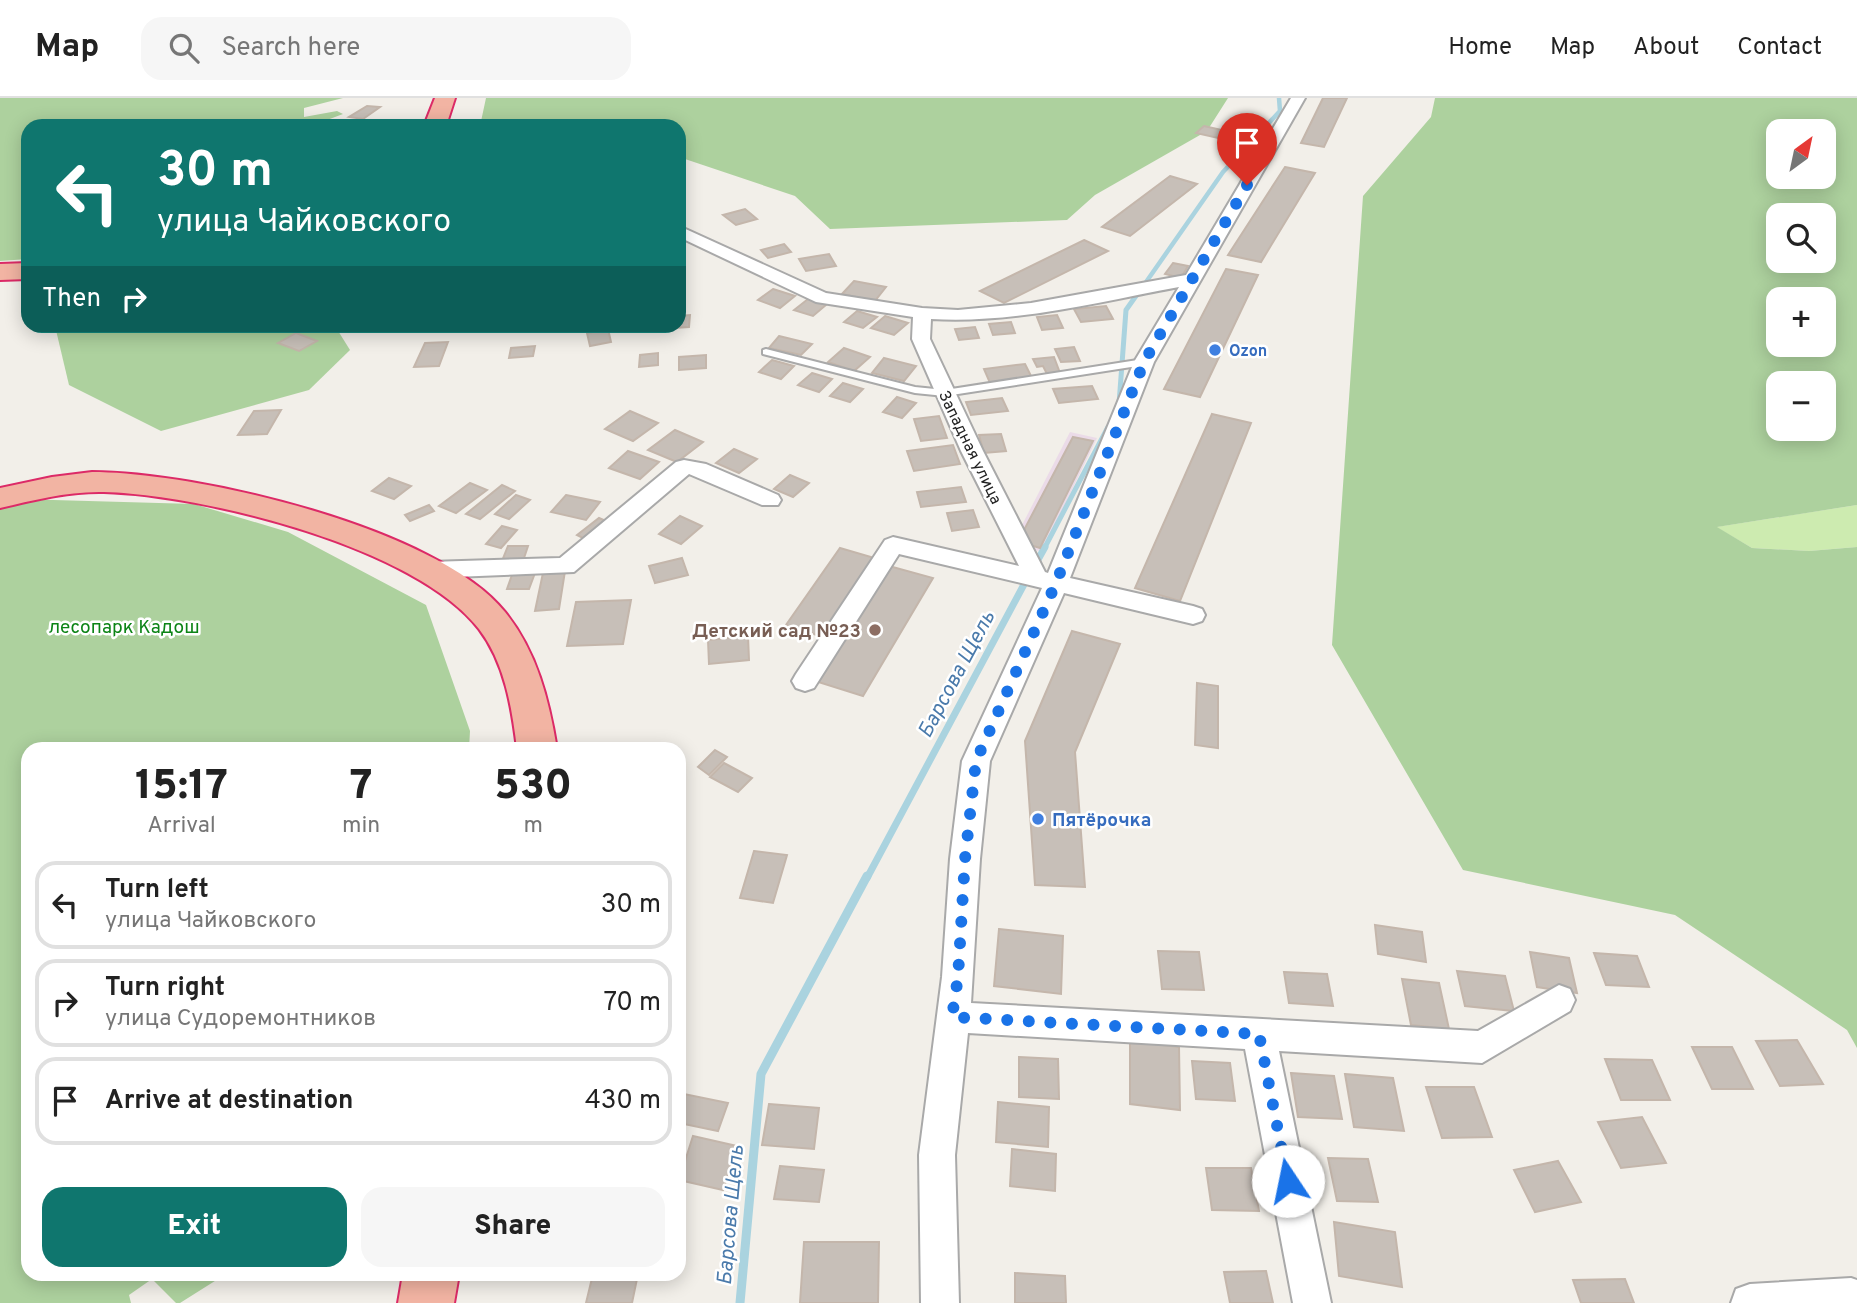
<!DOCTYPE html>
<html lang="en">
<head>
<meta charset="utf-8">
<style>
	:root { --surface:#fff; --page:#f6f6f6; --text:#222; --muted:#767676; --line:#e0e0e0; --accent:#0f766e }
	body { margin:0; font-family:Overpass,sans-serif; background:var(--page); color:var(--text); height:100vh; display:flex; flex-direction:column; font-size:26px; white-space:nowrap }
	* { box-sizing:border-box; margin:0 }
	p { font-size:23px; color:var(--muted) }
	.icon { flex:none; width:38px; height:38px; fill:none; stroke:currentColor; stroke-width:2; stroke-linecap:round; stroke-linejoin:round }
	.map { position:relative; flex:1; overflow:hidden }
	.side { position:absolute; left:21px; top:644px; width:665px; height:539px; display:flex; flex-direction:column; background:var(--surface); border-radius:21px; box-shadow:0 4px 18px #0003 }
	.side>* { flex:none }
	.hud { position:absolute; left:21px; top:21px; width:665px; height:214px; border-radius:21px; box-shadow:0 4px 18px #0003; background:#0f766e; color:#fff; overflow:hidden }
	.needle { width:46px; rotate:33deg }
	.controls { position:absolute; left:1766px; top:21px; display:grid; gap:14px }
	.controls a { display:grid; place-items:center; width:70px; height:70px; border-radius:14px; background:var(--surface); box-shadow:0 4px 18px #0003; font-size:35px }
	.pin { position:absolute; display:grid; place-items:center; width:60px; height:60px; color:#fff; margin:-72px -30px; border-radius:50% 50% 50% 0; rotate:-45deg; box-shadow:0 0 7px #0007 }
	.pin .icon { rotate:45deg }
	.me { position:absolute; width:77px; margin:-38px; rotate:349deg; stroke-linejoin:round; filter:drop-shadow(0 0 5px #0008) }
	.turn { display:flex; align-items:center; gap:24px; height:147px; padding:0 21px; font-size:32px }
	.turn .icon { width:91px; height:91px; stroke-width:2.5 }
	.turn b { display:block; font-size:49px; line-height:60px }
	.then { display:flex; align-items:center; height:66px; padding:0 21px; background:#0003; gap:14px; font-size:26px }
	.eta { display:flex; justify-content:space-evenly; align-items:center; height:119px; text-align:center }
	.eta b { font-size:42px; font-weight:800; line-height:49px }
	.action { display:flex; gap:14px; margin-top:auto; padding:14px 21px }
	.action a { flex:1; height:80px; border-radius:21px; background:var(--accent); color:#fff; font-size:28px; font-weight:800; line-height:80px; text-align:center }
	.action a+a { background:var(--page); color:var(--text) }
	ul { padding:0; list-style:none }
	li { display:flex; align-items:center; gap:21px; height:88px; margin:0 14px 10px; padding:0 7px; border:4px solid var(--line); border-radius:21px }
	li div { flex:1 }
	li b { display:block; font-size:26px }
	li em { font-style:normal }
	header { display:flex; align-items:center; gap:42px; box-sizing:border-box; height:98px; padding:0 35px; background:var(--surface); border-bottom:2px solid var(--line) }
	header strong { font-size:33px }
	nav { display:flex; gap:38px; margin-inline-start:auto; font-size:24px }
	.search { width:490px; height:63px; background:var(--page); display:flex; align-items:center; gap:18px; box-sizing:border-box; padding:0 24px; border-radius:21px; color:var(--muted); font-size:26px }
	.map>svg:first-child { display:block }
	.industrial { fill:#ebdbe8 }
	.grass { fill:#cdebb0 }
	.forest { fill:#add19e; fill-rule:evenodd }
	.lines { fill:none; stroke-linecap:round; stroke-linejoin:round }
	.stream-far3 { stroke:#aad3df; stroke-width:4.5 }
	.stream-far2 { stroke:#aad3df; stroke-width:5 }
	.stream-far1 { stroke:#aad3df; stroke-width:7 }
	.stream { stroke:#aad3df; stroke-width:9 }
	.building { fill:#c7bfb8; stroke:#c4b6ab; stroke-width:2 }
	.service-casing { stroke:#a9a9a9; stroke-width:4 }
	.minor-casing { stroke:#a9a9a9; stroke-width:4 }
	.trunk-casing { stroke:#dc2a67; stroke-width:4 }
	.service { fill:#fff; fill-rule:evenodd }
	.minor { fill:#fff; fill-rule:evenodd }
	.trunk { fill:#f2b4a3; fill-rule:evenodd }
	.route { stroke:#1a73e8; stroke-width:12; stroke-dasharray:0 21.6 }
	.shop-dot { fill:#3f7fe0; stroke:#fff; stroke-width:2.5 }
	.education-dot { fill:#8d6e63; stroke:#fff; stroke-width:2.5 }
	.labels { text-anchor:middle; stroke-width:5; stroke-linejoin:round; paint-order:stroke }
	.far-shop-label { font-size:16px; font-weight:bold; fill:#366cbe; stroke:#fff; text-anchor:start }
	.far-street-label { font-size:16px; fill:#222; stroke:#fff }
	.park-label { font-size:19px; fill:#0c8416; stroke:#fff }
	.education-label { font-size:19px; font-weight:bold; fill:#785e54; stroke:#fff; text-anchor:end }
	.shop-label { font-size:19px; font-weight:bold; fill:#366cbe; stroke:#fff; text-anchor:start }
	.water-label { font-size:21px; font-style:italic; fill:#4a7aab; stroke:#fff }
</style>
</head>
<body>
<header>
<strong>Map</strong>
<div class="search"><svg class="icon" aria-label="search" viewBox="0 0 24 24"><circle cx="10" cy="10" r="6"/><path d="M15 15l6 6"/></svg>Search here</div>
<nav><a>Home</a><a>Map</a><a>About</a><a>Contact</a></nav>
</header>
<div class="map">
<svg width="1857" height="1205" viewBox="0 0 1857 1205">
	<rect width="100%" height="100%" fill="#f2efe9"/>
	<!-- industrial -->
	<polygon class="industrial" points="1070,334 1097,340 1042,454 1025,449 1021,429"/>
	<!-- grass -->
	<polygon class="grass" points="1857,407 1857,449 1809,453 1752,450 1716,429"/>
	<!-- forest -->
	<g class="forest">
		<polygon points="0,0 343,0 304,10 304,19 337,13 343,16 311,28 28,28 28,161 0,163"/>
		<polygon points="486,0 1228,0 1207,33 1095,97 1067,122 830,131 795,98 679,59 679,28 480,28"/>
		<path d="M1435,0H1857V407L1717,429L1752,450L1809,453L1857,449V950L1847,932L1675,817L1463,772L1332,547L1363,98L1431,19ZM1824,33V79H1778V33ZM1824,117V163H1778V117ZM1824,201V247H1778V201ZM1824,285V331H1778V285Z"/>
		<polygon points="55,228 335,228 350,252 309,292 161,333 69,287"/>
		<polygon points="18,401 194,406 288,434 426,507 470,633 469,651 28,651 28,1176 226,1176 180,1205 176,1205 152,1181 129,1197 131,1205 0,1205 0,408"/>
	</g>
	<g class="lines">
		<!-- stream-far3 -->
		<polyline class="stream-far3" points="1137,197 1223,74 1280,13 1279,0"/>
		<!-- stream-far2 -->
		<g class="stream-far2">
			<polyline points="1119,306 1126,212 1138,195"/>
			<polyline points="1044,451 1108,329"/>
		</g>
		<!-- stream-far1 -->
		<g class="stream-far1">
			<polyline points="1035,467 1045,449"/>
			<polyline points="867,780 1029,477"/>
		</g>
		<!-- stream -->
		<polyline class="stream" points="740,1205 761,976 867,778"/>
	</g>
	<!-- building -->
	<g class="building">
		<polygon points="1323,0 1347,0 1324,49 1301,45"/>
		<polygon points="367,8 380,9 363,21 349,19"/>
		<polygon points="1204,28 1226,33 1218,40 1196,35"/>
		<polygon points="1285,69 1315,75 1261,164 1228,157"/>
		<polygon points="1170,78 1197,86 1130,138 1102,129"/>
		<polygon points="745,111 757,121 736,127 723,117"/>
		<polygon points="1084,142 1108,153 1004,205 980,193"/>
		<polygon points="784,146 791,154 768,160 761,152"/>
		<polygon points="829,156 836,168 806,173 799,161"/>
		<polygon points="1173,165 1188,168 1181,180 1165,176"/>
		<polygon points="1226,171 1258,177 1200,299 1164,291"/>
		<polygon points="854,183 886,189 875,203 842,196"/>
		<polygon points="773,191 795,198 780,210 758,202"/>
		<polygon points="808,201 826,207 813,218 794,212"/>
		<polygon points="1106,208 1113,221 1081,224 1074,211"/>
		<polygon points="857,213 877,219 863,230 844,224"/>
		<polygon points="690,217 689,229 658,231 659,228 679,228 679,218"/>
		<polygon points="1057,217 1063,230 1042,232 1037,219"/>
		<polygon points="885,218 908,225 894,237 871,230"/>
		<polygon points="1011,224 1015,235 993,237 989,226"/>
		<polygon points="975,229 979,240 959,242 955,231"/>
		<polygon points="608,231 611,244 590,248 587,235"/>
		<polygon points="296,235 317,243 299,253 278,245"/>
		<polygon points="779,238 812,246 801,257 769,250"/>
		<polygon points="448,244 439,268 414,269 425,245"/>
		<polygon points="535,248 533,258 509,260 511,250"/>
		<polygon points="1074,249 1080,263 1061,264 1055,251"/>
		<polygon points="844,250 870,259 854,273 828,264"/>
		<polygon points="658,255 658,267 639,269 640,257"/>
		<polygon points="706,257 706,270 679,272 679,259"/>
		<polygon points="1054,259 1060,275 1047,276 1043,268 1037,269 1033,261"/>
		<polygon points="884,260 916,268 904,283 872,275"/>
		<polygon points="772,262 794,268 781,281 759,274"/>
		<polygon points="1025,266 1032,280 990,285 984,271"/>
		<polygon points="812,275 832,281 819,294 798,287"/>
		<polygon points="843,285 863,291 850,304 830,298"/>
		<polygon points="1092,288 1098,301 1059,305 1053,291"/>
		<polygon points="897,299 916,305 902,320 883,314"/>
		<polygon points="1002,300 1008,313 971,317 966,304"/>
		<polygon points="281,312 267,336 238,337 254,313"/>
		<polygon points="630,313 658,325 633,343 605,331"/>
		<polygon points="1212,316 1251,325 1180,503 1135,490"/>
		<polygon points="939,318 947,340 921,343 914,321"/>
		<polygon points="675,332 703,344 677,364 648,352"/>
		<polygon points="1001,336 1006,353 984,355 979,337"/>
		<polygon points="1073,339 1093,343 1040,450 1030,447 1024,432"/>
		<polygon points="953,347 960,366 914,373 907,353"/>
		<polygon points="734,351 757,361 739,375 716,365"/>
		<polygon points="628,353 659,364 640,381 609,370"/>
		<polygon points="790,377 809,385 793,399 774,391"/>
		<polygon points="389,380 411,388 394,401 372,393"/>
		<polygon points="470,385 487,392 456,415 439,408"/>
		<polygon points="502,387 515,393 480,421 466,416"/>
		<polygon points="961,389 966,404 921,409 917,394"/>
		<polygon points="516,397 530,402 509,421 495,416"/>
		<polygon points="566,397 600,404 586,422 551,414"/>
		<polygon points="429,407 434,413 410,423 405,417"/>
		<polygon points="973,412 979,429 952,433 947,415"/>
		<polygon points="680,418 702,428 681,446 659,436"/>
		<polygon points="599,420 613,426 591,444 577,437"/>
		<polygon points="502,428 517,432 501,450 486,446"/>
		<polygon points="508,448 528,448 523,463 502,463"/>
		<polygon points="840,450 878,461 826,540 786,527"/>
		<polygon points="682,460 688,477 655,485 649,468"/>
		<polygon points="889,468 933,480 863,598 815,583"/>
		<polygon points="565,473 559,511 535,513 543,475"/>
		<polygon points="513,474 535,475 529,491 507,491"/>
		<polygon points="631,502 623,546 567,548 576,504"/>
		<polygon points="1072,533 1120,546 1075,654 1085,789 1035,787 1025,643"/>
		<polygon points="748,538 749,562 709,566 708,542"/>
		<polygon points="1197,585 1218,588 1218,650 1195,647"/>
		<polygon points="715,652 727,659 709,677 698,669"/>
		<polygon points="724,665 752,680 738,694 710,679"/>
		<polygon points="754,753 787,757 773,805 740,800"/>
		<polygon points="1375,827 1422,834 1426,864 1378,856"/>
		<polygon points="999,831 1063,838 1061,896 994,888"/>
		<polygon points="1158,853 1199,854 1204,892 1162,891"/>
		<polygon points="1530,854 1569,860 1577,895 1537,889"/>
		<polygon points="1594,855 1637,858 1649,889 1606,887"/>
		<polygon points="1457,873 1505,878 1514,913 1465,908"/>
		<polygon points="1284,874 1327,876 1333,908 1289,905"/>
		<polygon points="1402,881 1439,885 1449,931 1411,927"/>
		<polygon points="1797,942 1823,986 1780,988 1756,943"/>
		<polygon points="1130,943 1179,949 1180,1012 1130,1006"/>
		<polygon points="1692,949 1732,949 1753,991 1712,991"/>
		<polygon points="1019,959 1058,961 1059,1001 1019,999"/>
		<polygon points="1605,961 1652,962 1670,1002 1621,1002"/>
		<polygon points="1192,963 1230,965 1235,1003 1196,1001"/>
		<polygon points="1291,975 1334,978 1342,1021 1298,1019"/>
		<polygon points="1345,976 1393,980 1404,1033 1354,1029"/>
		<polygon points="1426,989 1474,989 1492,1039 1442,1040"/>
		<polygon points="679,995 728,1005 718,1033 679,1025"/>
		<polygon points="998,1004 1049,1009 1048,1049 996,1044"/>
		<polygon points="769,1006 819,1010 814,1051 762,1047"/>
		<polygon points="1642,1019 1666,1065 1621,1070 1598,1024"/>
		<polygon points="693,1038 737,1048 723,1092 679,1082"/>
		<polygon points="1012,1051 1056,1056 1055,1093 1010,1088"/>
		<polygon points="1328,1060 1368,1061 1378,1104 1337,1103"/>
		<polygon points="1558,1063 1581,1104 1535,1114 1514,1072"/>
		<polygon points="780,1068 824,1072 819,1104 774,1101"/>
		<polygon points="1206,1070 1251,1070 1259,1113 1212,1112"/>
		<polygon points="1334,1124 1395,1134 1402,1189 1339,1178"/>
		<polygon points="804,1144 879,1144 878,1205 800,1205"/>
		<polygon points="1266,1173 1273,1205 1230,1205 1224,1174"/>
		<polygon points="1015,1175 1065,1178 1066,1205 1015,1205"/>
		<polygon points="593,1176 638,1176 632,1205 586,1205"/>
		<polygon points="1625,1181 1634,1205 1581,1205 1573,1182"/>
	</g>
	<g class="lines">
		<defs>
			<polygon id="service" points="766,251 915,289 945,292 1144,261 1148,264 1144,267 945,298 915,295 763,256 763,252"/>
			<g id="minor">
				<path d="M1291,0H1305L1154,264L1070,480L1193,508L1202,511L1205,517L1202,523L1193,526L1064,495L990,663L980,761L971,905L1478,933L1559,887L1570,891L1575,902L1570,913L1482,965L1279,953L1331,1205H1293L1245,951L968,935L955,1057L959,1205H921L919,1057L942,879L950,761L962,663L1042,490L899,456L814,590L805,593L796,590L792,583L796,576L885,442L893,439L1019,468L961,353L912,241L913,219L816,204L679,139V128L826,195L922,210L958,212L1031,205L1186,177ZM1179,189L1134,264L1048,475L1045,474L983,353L930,241L931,221C1014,226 1098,204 1179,189Z"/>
				<polygon points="684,362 706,366 778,397 781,402 778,407 762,407 689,376 574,474 429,480 421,478 417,472 421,466 429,464 560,460 676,364"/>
				<polygon points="1851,1180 1857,1182 1857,1205 1731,1205 1736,1191 1750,1186"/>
			</g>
			<g id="trunk">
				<polygon points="435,0 455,0 446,28 424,28"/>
				<polygon points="28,165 28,181 0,182 0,166"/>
				<path d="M92,374C197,374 438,430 505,514C537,554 549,602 557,651H517C512,610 505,565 479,531C416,449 205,397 104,394C69,393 34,402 0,410V390L52,379Z"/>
				<polygon points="403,1176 459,1176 454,1205 398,1205"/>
			</g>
		</defs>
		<!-- service casing -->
		<use href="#service" class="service-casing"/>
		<!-- minor casing -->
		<use href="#minor" class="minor-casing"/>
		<!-- trunk casing -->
		<use href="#trunk" class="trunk-casing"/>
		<!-- service -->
		<use href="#service" class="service"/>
		<!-- minor -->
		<use href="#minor" class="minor"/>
		<!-- trunk -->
		<use href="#trunk" class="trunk"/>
	</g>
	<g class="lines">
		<!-- route -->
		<polyline class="route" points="1247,87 1144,264 1056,485 976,663 965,761 958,879 952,919 1259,936 1288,1083"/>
	</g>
	<!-- markers -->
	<g class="shop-dot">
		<circle cx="1215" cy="252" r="7"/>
		<circle cx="1038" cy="721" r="7"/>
	</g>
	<circle class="education-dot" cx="875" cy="532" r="7"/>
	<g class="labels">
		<!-- far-shop labels -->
		<g class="far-shop-label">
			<text x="1229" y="258">Ozon</text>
		</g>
		<!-- far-street labels -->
		<g class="far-street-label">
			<text transform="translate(971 349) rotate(64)" y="6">Западная улица</text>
		</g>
		<!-- park labels -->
		<g class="park-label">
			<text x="124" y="535">лесопарк Кадош</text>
		</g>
		<!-- education labels -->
		<g class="education-label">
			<text x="861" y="539">Детский сад №23</text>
		</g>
		<!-- shop labels -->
		<g class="shop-label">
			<text x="1052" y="728">Пятёрочка</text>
		</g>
		<!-- water labels -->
		<g class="water-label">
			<text transform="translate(956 576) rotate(-62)" y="7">Барсова Щель</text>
			<text transform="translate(730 1117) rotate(-85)" y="7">Барсова Щель</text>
		</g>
	</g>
</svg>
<div class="controls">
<a><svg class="needle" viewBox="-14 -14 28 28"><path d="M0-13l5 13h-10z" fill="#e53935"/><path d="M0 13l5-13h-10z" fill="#767676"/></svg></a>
<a><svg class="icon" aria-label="search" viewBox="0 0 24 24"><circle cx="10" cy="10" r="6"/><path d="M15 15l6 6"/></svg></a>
<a>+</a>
<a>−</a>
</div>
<div class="pin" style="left:1247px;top:87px;background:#d93025"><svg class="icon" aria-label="arrive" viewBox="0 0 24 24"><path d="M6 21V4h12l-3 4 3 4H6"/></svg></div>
<svg class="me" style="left:1288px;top:1083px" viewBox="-20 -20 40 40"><circle r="19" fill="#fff"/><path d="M0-13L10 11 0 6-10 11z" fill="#1a73e8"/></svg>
<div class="hud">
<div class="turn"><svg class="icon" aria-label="left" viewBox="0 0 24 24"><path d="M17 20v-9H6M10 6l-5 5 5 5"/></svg><div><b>30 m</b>улица Чайковского</div></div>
<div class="then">Then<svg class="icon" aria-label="right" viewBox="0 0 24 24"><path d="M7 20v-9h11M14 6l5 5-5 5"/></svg></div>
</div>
<section class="side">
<div class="eta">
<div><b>15:17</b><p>Arrival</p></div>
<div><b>7</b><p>min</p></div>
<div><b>530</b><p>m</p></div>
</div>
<ul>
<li><svg class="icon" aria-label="left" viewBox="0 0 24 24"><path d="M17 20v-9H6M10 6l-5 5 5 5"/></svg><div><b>Turn left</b><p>улица Чайковского</p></div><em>30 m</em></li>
<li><svg class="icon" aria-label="right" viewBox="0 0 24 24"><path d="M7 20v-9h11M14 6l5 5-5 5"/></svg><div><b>Turn right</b><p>улица Судоремонтников</p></div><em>70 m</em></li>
<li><svg class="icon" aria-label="arrive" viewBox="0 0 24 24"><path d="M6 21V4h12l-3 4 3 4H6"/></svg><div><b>Arrive at destination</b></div><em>430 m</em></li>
</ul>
<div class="action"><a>Exit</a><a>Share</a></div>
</section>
</div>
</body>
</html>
